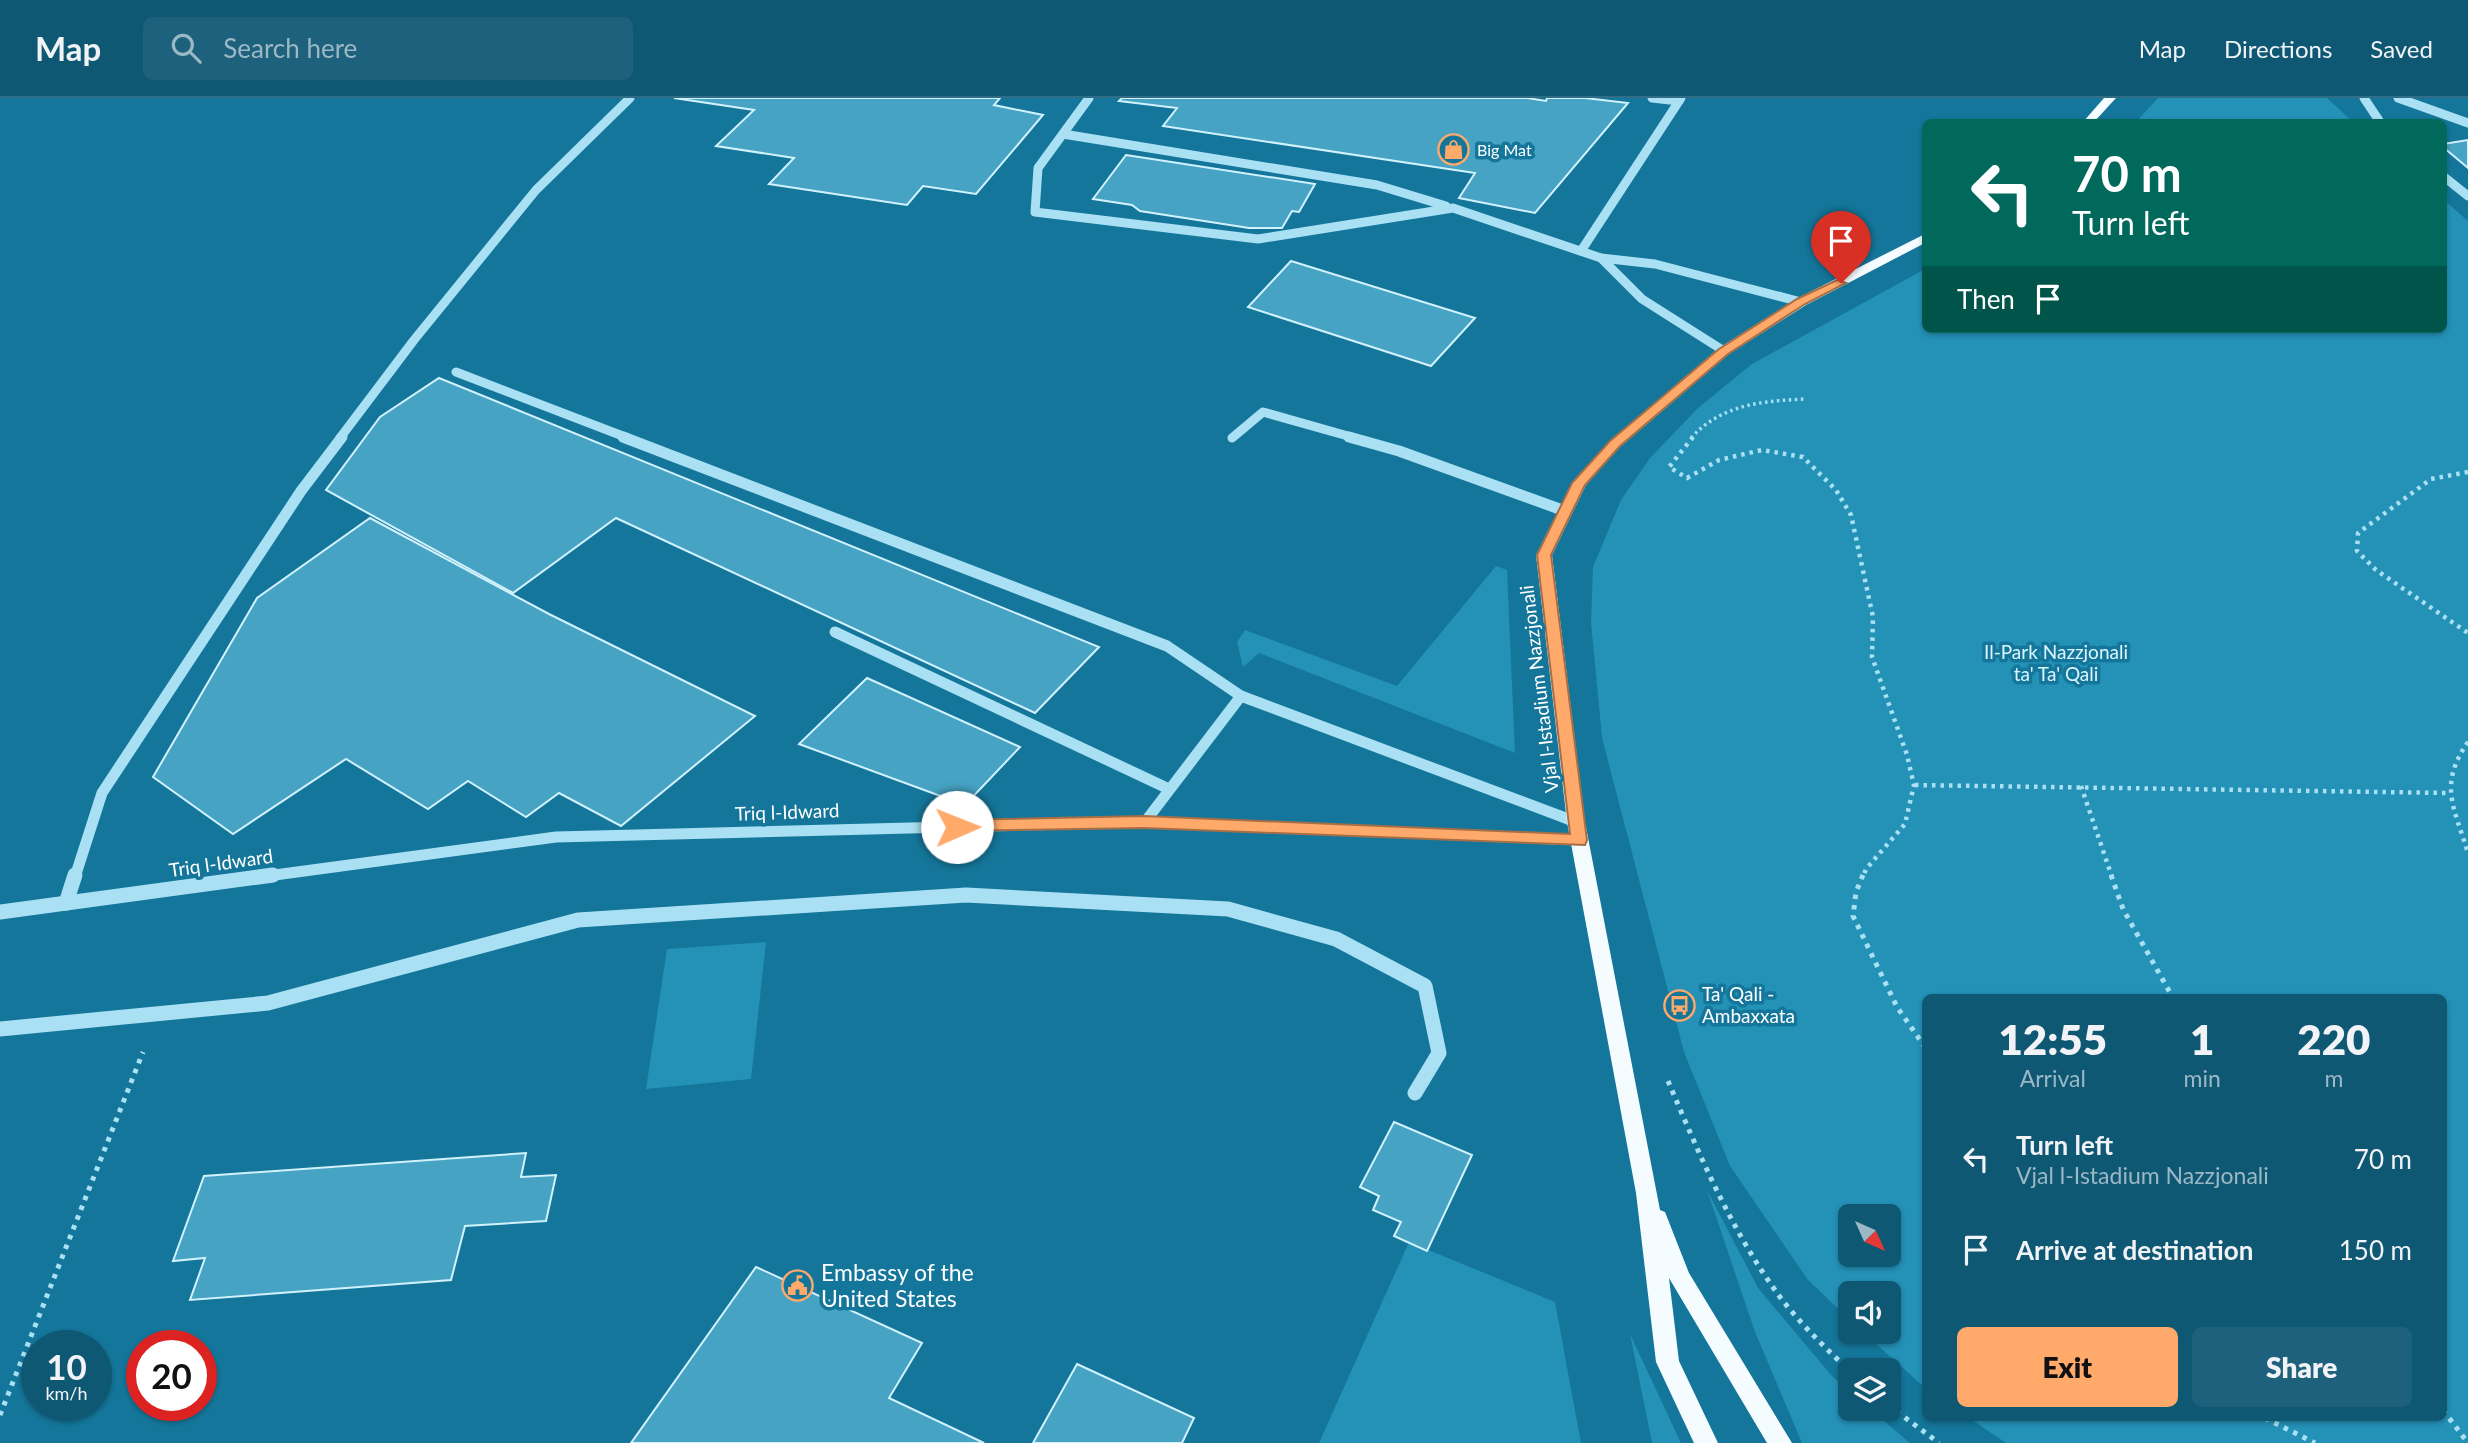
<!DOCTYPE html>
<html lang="en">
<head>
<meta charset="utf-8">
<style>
	:root { --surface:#0f5874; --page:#1d617c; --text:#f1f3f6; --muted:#9bb8c5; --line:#2f6e86; --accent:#ffa96b }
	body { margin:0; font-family:Lato,sans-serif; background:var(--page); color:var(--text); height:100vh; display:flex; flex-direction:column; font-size:26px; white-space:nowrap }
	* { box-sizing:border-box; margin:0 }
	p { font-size:23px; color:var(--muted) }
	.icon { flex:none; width:38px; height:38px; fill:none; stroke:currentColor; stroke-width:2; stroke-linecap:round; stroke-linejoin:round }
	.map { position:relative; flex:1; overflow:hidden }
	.drawer { position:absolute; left:1922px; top:896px; width:525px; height:427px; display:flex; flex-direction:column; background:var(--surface); border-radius:10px; box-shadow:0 2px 5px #0004 }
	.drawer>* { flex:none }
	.banner { position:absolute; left:1922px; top:21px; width:525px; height:214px; border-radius:10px; box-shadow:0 2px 5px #0004; background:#00695c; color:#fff; overflow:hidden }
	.needle { width:46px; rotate:135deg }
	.controls { position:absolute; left:1838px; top:1106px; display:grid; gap:14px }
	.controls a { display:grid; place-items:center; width:63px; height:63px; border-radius:10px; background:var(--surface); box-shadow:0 2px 5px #0004; font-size:35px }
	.speed { position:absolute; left:21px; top:1232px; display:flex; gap:14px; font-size:35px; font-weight:700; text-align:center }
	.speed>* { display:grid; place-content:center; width:91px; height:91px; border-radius:50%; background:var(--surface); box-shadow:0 2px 5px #0004; line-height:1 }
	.speed small { font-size:18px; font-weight:400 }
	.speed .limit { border:10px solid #d22; background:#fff; color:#111 }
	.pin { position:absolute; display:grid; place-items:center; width:60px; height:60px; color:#fff; margin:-72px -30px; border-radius:50% 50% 50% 0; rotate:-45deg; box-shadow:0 0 7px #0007 }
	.pin .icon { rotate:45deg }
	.me { position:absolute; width:77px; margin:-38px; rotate:89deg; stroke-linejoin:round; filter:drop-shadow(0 0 5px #0008) }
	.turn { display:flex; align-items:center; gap:24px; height:147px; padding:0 35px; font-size:32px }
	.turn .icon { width:91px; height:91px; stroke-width:2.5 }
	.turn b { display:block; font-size:49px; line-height:60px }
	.then { display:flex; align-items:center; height:66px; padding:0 35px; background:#0003; gap:14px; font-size:26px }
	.eta { display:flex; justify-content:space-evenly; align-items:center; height:119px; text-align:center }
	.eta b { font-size:42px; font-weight:800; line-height:49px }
	.button { display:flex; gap:14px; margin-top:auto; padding:14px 35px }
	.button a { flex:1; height:80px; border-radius:10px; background:var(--accent); color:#111; font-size:28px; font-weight:800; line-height:80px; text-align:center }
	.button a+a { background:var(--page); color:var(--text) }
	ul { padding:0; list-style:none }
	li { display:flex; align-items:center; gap:21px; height:91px; padding:0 35px }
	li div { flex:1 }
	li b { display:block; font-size:26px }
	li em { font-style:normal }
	header { display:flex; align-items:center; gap:42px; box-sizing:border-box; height:98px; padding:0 35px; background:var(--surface); border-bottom:2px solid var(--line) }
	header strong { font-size:33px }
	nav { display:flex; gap:38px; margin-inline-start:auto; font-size:24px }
	.search { width:490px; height:63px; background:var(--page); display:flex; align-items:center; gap:18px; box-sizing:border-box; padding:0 24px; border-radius:10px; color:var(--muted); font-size:26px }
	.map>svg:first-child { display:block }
	.green { fill:#2491b7; fill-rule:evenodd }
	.building { fill:#46a3c4; stroke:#d1f2fd; stroke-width:2 }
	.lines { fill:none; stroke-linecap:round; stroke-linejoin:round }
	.path-far2 { stroke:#a9e0f3; stroke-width:3.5; stroke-dasharray:2.5 3.5; stroke-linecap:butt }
	.path-far1 { stroke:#a9e0f3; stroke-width:4.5; stroke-dasharray:3.5 5; stroke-linecap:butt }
	.path { stroke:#a9e0f3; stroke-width:5; stroke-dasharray:4.5 6; stroke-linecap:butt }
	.minor-far2 { stroke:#a9e0f3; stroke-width:9 }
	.minor-far1 { stroke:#a9e0f3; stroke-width:11 }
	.minor { stroke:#a9e0f3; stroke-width:15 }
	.major { fill:#f5fcff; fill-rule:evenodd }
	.route { fill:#ffa96b; stroke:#a66e46; stroke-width:2 }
	.labels { text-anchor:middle; stroke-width:7; stroke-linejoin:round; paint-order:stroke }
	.far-poi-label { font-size:16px; fill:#fff; stroke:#14769a; text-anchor:start }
	.park-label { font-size:19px; fill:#daf5fd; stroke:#14769a }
	.street-label { font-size:19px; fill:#fff; stroke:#14769a }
	.poi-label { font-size:19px; fill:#fff; stroke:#14769a; text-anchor:start }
	.near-poi-label { font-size:23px; fill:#fff; stroke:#14769a; text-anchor:start }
</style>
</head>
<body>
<header>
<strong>Map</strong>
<div class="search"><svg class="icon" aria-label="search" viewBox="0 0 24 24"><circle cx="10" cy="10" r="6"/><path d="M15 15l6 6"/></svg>Search here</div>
<nav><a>Map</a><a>Directions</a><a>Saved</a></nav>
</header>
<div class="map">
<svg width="2468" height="1345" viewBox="0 0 2468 1345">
	<rect width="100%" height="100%" fill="#14769a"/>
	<!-- green -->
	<g class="green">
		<polygon points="2158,0 2327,0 2353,24 2136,24"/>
		<path d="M2443,101L2468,123V1345H2006L1969,1320H2443V900H1925V1290L1863,1234H1888V1195H1850V1222L1808,1182L1730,1068L1684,954L1602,640L1591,524L1593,469L1621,402L1650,360L1698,310L1752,266L1925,171V231H2443ZM1888,1118V1157H1850V1118Z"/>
		<polygon points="1496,468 1507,472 1515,655 1259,555 1243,569 1237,544 1245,532 1397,588"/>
		<polygon points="766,844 751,981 646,991 667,851"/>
		<polygon points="1707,1092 1758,1190 1832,1278 1850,1293 1850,1311 1870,1311 1910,1345 1802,1345 1755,1234"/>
		<polygon points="1409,1144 1555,1204 1581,1345 1319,1345"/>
		<polygon points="1630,1236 1681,1345 1652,1345"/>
	</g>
	<!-- building -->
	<g class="building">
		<polygon points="674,0 1000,0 994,7 1043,17 976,96 923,88 907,107 769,86 794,60 716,48 754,12"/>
		<polygon points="1122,0 1527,0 1546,3 1547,0 1585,0 1628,5 1535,115 1459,100 1475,75 1163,28 1177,10 1119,3"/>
		<polygon points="2468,42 2468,70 2443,49 2443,46"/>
		<polygon points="1126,57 1315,86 1299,114 1292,113 1282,130 1249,130 1140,113 1132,107 1093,101"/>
		<polygon points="1291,163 1475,220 1431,268 1248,209"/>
		<polygon points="439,280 1099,549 1035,615 616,420 513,495 326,392 380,319"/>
		<polygon points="370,420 549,516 755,618 621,728 559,695 526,719 468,683 428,711 346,661 233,736 153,679 257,500"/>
		<polygon points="867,580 1020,649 965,707 799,646"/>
		<polygon points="1394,1024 1472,1057 1427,1153 1394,1138 1401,1124 1373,1112 1379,1098 1360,1089"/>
		<polygon points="526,1055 521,1079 556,1077 546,1123 465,1128 451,1182 190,1202 205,1160 173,1163 204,1078"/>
		<polygon points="756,1169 922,1245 889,1300 984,1345 631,1345"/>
		<polygon points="1077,1266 1194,1320 1182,1345 1033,1345"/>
	</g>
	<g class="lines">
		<!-- path-far2 -->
		<path class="path-far2" d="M1691,340C1722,306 1762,303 1806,301"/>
		<!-- path-far1 -->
		<g class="path-far1">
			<polyline points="1693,339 1669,369 1687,380 1719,362 1762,352 1803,359 1836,392 1851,417 1873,519 1872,559 1907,657 1914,687 1905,726 1866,771 1863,779"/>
			<polyline points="2468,374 2431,381 2358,435 2357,453 2376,472 2468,535"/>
			<path d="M2468,644C2438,687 2454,709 2468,755"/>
			<polyline points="1915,687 2449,695"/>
			<polyline points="2081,688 2112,779"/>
		</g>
		<!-- path -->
		<g class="path">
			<polyline points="1863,777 1856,794 1853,818 1897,909 1925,949"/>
			<polyline points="2111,777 2123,811 2173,900"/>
			<path d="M1668,983C1700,1058 1733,1137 1783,1203C1803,1228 1826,1251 1850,1273"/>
			<polyline points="1888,1307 1939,1345"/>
			<polyline points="2443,1312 2468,1345"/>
			<polyline points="0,1317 143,954"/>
			<polyline points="2265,1320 2315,1345"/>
		</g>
		<!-- minor-far2 -->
		<g class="minor-far2">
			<polyline points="1089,0 1038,70 1035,114 1258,141 1453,110 1601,160 1655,166 1801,204"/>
			<polyline points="1652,0 1679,3"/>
			<polyline points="2364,0 2380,24"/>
			<polyline points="2398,0 2468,25"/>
			<polyline points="1063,36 1377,87 1446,108"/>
			<polyline points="2443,78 2468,98"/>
			<polyline points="1581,153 1681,0"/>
			<polyline points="1601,160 1642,201 1724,253"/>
			<polyline points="456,274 628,340"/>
			<polyline points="340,340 414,242 536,92 630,0"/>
			<polyline points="1232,340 1263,314 1355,340"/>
		</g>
		<!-- minor-far1 -->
		<g class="minor-far1">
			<polyline points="623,339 1167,548 1241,598 1576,724"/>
			<polyline points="1349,339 1399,353 1565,413"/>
			<polyline points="835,534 1169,691"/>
			<polyline points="1145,724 1241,598"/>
			<polyline points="75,779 102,695 301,393 342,339"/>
			<polyline points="260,779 556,739 1145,724 1579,742"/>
		</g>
		<!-- minor -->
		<g class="minor">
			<polyline points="66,805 75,777"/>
			<polyline points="0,814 273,777"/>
			<polyline points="0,931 268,905 578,822 966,797 1228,811 1336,841 1425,888 1439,955 1415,995"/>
		</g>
		<!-- major -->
		<g class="major">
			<polygon points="2104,0 2116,0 2094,24 2083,24"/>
			<polygon points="1925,136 1925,145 1806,207 1729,256 1620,349 1586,387 1552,457 1585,724 1660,1112 1665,1114 1689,1175 1792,1345 1767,1345 1669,1180 1679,1263 1718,1345 1694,1345 1656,1264 1636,1095 1567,724 1536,457 1574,382 1610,343 1719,250 1796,201"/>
		</g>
	</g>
	<!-- route -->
	<polygon class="route" points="1837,182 1846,185 1805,206 1728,256 1620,348 1585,387 1551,457 1587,742 1585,747 1144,730 951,733 949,729 951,724 957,722 1144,718 1570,736 1537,457 1572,385 1610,343 1719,251 1797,201"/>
	<!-- icons -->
	<defs>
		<symbol id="shop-ring" viewBox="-11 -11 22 22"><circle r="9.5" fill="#14769a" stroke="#ffa96b" stroke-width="1.5"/><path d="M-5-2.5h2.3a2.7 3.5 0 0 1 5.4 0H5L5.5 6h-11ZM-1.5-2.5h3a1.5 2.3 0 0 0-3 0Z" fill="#ffa96b"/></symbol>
		<symbol id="bus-ring" viewBox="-11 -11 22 22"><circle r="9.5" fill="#14769a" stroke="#ffa96b" stroke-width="1.5"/><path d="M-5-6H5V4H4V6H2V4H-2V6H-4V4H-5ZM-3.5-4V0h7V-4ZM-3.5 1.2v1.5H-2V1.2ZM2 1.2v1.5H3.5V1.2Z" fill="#ffa96b"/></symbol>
		<symbol id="civic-ring" viewBox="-11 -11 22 22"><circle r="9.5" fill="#14769a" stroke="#ffa96b" stroke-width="1.5"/><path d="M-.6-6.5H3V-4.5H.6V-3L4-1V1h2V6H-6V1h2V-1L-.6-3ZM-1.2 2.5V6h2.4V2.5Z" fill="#ffa96b"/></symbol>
	</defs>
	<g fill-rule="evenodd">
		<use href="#shop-ring" x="1436" y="34" width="35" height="35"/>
		<use href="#bus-ring" x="1662" y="890" width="35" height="35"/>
		<use href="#civic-ring" x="780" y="1170" width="35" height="35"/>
	</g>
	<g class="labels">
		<!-- far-poi labels -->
		<g class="far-poi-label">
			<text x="1477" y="58">Big Mat</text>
		</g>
		<!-- park labels -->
		<g class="park-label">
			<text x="2056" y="561">Il-Park Nazzjonali<tspan x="2056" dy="22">ta' Ta' Qali</tspan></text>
		</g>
		<!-- street labels -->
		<g class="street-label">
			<text transform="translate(1539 591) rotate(-97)" y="7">Vjal l-Istadium Nazzjonali</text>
			<text transform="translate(787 714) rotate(-2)" y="7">Triq l-Idward</text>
			<text transform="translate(221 765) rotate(-8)" y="7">Triq l-Idward</text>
		</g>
		<!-- poi labels -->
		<g class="poi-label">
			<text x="1702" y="903">Ta' Qali -<tspan x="1702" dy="22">Ambaxxata</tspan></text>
		</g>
		<!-- near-poi labels -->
		<g class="near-poi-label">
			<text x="821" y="1183">Embassy of the<tspan x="821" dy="26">United States</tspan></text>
		</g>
	</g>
</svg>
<div class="controls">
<a><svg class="needle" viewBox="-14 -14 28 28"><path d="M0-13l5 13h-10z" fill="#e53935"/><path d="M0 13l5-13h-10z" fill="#9bb8c5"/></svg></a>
<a><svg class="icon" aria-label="sound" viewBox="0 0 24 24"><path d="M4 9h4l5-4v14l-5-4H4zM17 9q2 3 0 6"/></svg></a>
<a><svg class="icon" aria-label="layers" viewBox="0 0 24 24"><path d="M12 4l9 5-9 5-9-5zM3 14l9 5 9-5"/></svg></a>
</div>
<div class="speed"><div>10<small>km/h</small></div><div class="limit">20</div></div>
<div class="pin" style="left:1841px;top:185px;background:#d93025"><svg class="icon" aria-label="arrive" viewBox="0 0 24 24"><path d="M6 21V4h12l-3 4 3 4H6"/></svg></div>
<svg class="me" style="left:957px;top:729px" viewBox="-20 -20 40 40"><circle r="19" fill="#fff"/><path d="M0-13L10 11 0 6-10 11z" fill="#ffa96b"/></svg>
<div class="banner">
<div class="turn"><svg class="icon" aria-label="left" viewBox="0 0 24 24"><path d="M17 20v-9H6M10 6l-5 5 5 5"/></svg><div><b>70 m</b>Turn left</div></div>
<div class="then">Then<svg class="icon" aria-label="arrive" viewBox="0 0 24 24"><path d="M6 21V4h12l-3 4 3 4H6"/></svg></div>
</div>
<section class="drawer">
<div class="eta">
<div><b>12:55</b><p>Arrival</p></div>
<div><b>1</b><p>min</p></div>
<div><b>220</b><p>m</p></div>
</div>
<ul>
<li><svg class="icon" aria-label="left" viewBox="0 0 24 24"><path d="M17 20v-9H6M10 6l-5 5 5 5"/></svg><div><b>Turn left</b><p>Vjal l-Istadium Nazzjonali</p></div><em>70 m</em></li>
<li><svg class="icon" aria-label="arrive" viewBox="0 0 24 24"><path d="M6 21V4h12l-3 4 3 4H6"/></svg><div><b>Arrive at destination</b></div><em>150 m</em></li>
</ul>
<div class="button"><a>Exit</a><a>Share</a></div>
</section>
</div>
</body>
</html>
